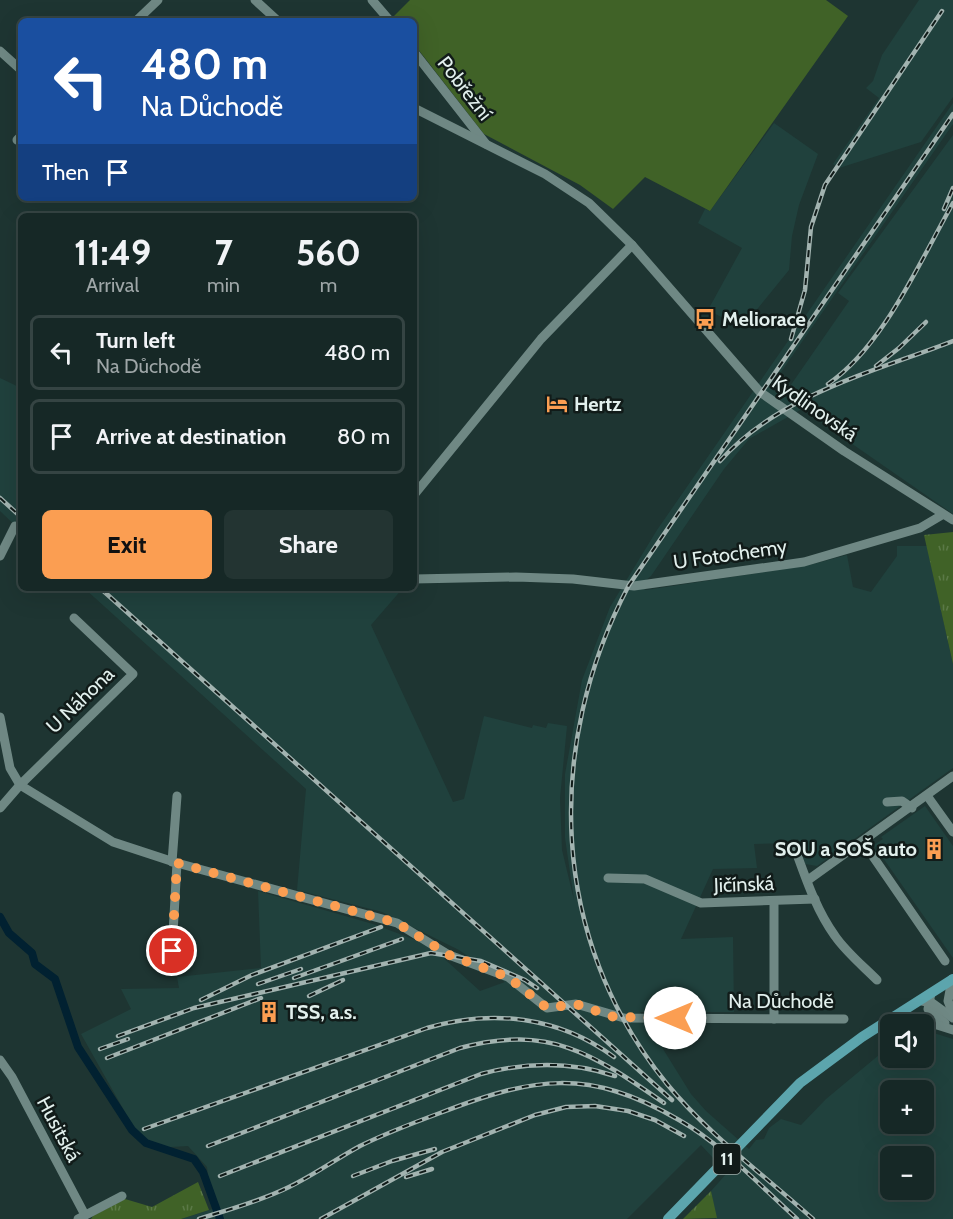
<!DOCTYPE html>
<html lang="en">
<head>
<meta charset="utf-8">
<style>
	:root { --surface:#162826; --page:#233432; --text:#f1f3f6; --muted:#9ea6a7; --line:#354443; --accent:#fb9e52 }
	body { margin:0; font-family:Cabin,sans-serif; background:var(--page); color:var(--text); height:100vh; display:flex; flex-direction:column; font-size:22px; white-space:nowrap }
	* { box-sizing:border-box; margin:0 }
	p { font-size:20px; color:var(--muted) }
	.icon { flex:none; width:33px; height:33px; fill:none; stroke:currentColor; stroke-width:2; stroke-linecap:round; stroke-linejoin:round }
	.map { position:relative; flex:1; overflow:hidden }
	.drawer { position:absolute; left:18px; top:213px; width:399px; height:378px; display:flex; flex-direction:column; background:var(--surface); border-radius:9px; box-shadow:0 6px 24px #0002,0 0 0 2px var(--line) }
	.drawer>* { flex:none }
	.guide { position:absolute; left:18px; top:18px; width:399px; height:183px; border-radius:9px; box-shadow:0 6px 24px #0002,0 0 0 2px var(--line); background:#1a4fa0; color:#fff; overflow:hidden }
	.buttons { position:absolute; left:880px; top:1014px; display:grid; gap:12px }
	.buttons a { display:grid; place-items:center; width:54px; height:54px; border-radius:9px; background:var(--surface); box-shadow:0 6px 24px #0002,0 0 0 2px var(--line); font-size:30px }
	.pin { position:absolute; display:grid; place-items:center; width:51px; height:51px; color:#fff; margin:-26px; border:3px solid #fff; border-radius:50%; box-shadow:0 2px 6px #0007 }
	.me { position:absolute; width:66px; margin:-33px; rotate:270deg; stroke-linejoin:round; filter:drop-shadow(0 0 4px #0008) }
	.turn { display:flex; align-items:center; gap:21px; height:126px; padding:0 24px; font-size:27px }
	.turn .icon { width:78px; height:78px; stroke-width:2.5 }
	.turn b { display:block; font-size:42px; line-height:51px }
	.then { display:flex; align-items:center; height:57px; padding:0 24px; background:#0003; gap:12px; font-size:22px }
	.eta { display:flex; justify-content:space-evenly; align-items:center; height:102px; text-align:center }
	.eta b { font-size:36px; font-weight:700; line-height:42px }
	.cta { display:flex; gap:12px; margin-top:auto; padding:12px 24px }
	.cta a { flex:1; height:69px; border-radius:9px; background:var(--accent); color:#111; font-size:24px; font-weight:700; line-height:69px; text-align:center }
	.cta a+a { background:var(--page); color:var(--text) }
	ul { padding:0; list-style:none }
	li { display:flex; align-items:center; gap:18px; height:75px; margin:0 12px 9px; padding:0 12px; border:3px solid var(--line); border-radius:9px }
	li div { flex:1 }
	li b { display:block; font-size:22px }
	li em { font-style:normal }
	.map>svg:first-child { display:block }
	.built { fill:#20413d; fill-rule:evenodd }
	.green { fill:#406227 }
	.park { fill:url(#park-tufts) }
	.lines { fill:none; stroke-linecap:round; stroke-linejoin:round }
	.canal { stroke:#012131; stroke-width:8 }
	.minor { stroke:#6f8884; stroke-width:9 }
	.major { stroke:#5ca5ad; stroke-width:10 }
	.rail-casing { stroke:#a2b3b0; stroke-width:4.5 }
	.rail { stroke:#111b19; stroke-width:2; stroke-dasharray:7; stroke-linecap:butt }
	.route { stroke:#fb9e52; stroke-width:10; stroke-dasharray:0 18 }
	.labels { text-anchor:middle; stroke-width:5; stroke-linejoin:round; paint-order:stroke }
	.shield { fill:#111b19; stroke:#a3b0ad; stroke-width:1.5 }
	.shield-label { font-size:18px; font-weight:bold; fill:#e2f0ed }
	.street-label { font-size:20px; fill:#e2f0ed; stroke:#111b19 }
	.poi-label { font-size:20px; font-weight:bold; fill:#e2f0ed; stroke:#111b19; text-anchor:start }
</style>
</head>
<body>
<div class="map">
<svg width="953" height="1219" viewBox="0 0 953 1219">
	<defs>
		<pattern id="park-tufts" width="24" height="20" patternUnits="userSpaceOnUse" patternTransform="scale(1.5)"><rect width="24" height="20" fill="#406227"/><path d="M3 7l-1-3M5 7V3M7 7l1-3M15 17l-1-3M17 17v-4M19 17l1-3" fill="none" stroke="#5b7947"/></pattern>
	</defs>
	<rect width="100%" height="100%" fill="#1e3532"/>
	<!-- built -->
	<g class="built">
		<polygon points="919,0 953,0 953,97 921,142 839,168 833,164 879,98 866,88 873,81 882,55"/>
		<path d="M953,103V124L770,388L790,400L788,389L849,301L838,293L953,135V514L802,409L749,439L724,469L651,576L639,586L646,590L809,565L847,555L853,587L871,592L897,556V546H927L953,664V768L817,866L805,864L798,839L788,843L754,844L757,868L713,869L681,939L733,937L734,1012H640L691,1094L706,1111L749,1149L756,1140L764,1139L769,1128L781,1119L801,1125L826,1099L891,1045V1058H924V1030L953,1039V1219H716L711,1191L727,1173L701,1145L627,1219H181L219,1207L210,1194L207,1167L188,1146L154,1148L139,1137L81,1034L131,1009L121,989L179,988L177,977L261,968L258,891L373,924L429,945L480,991L505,982L459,950L382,912L297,890L306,789L84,588H403L371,625L453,802L464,799L484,716L532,728L533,725L546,728L548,723L567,726L560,798L562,850L574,900L565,838V774L582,680L610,607L657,530ZM891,1090H924V1124H891ZM891,1156H924V1190H891Z"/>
		<polygon points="774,123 818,154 799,205 792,236 789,270 742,328 708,310 742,248 698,223 705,209 710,211"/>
		<polygon points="0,378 21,388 21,531 0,511"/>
		<polygon points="925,806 953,846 953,958 874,845 883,839 881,837"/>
	</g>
	<!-- green -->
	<polygon class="green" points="410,0 826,0 848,16 710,211 645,177 613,209 580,185 484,134 414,44 414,21 396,21 393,17"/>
	<!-- park -->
	<g class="park">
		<polygon points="953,532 953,664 924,535"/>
		<polygon points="198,1182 209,1210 181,1219 91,1219 93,1216 125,1199 152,1207"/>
		<polygon points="711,1191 717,1218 683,1219"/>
	</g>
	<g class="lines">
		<!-- canal -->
		<polyline class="canal" points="0,917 9,933 32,953 35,964 55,979 78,1047 132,1130 146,1143 194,1159 203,1172 220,1219"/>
		<!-- minor -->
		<g class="minor">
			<polyline points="255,0 278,21"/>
			<polyline points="372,0 390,21"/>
			<polyline points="136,21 158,0"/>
			<polyline points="0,51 21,70"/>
			<polyline points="414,52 486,144"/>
			<polyline points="414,108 545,174 589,203 632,245 760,392 844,451 953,520"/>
			<polyline points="17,140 21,136"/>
			<polyline points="414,495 541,339 632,245"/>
			<polyline points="0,556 15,526"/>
			<polyline points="414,579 516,577 573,579 634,586 804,562 920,528 942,515"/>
			<polyline points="0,717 10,768 20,785 113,842 177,863 397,923 449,955 508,977 547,1008 576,1004 624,1018 844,1019"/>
			<polyline points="928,797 953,832"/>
			<polyline points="887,802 902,801 912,808"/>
			<polyline points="0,808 20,785 133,674 74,618"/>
			<polyline points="863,842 945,961"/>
			<path d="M794,846C805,876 816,910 835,936C846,952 863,966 877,980"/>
			<polyline points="172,862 177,796"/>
			<polyline points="608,878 645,879 701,903 815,899"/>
			<polyline points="808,880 953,776"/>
			<polyline points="774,902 774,1019"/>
			<polyline points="172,951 177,863"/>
			<polyline points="952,979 948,1001 953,1014"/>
			<polyline points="931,993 928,1009 945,1023"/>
			<polyline points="922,1001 932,1003 953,1018"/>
			<polyline points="884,1023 921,1020 953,1030"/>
			<polyline points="0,1060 12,1077 85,1215"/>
			<polyline points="78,1219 122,1196"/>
		</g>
		<!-- major -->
		<polyline class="major" points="668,1219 800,1083 862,1037 953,979"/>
		<defs>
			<g id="rail">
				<polyline points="944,209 953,188"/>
				<polyline points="791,339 805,290 811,227 825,185 942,11"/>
				<polyline points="876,366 899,348 926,322"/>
				<path d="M828,384C883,347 920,261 953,203"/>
				<path d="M720,461C779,395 873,372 953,341"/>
				<polyline points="0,498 21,517"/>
				<polyline points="100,588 672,1100"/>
				<polyline points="294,978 402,939"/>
				<polyline points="258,984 301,969"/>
				<polyline points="309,996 343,980"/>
				<polyline points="201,1000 252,975 381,927"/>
				<polyline points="118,1036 194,1008 431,953 481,961 525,980 537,988"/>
				<polyline points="100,1049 128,1039"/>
				<polyline points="107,1058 261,998"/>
				<path d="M144,1129L427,1028C492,1009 558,1016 614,1057"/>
				<path d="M208,1146L460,1048C550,1024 593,1054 664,1103"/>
				<path d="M220,1176L481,1074C526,1062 571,1061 615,1076"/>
				<polyline points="353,1176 392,1161 435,1149"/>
				<polyline points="406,1177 432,1169"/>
				<path d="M199,1219C230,1209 261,1201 289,1187C314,1175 336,1159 360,1146C386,1133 413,1123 440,1113C533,1077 588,1067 679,1120C723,1145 759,1185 797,1219"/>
				<polyline points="321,1219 442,1152 535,1115 566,1107 595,1106 628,1111 655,1120 684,1136"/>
				<path d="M813,1219C765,1176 707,1133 667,1084C549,939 544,746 629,585L953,114"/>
			</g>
		</defs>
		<!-- rail casing -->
		<use href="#rail" class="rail-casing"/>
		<!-- rail -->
		<use href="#rail" class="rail"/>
	</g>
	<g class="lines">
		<!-- route -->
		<polyline class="route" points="172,951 177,863 397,923 449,955 508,977 547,1008 576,1004 614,1017 675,1018"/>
	</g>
	<!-- icons -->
	<defs>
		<symbol id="bus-bare" viewBox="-9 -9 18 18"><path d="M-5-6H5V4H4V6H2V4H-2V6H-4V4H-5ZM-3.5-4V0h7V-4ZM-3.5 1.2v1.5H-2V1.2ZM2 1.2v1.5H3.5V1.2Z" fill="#fb9e52" stroke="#111b19" stroke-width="2.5" paint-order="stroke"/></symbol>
		<symbol id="hotel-bare" viewBox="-9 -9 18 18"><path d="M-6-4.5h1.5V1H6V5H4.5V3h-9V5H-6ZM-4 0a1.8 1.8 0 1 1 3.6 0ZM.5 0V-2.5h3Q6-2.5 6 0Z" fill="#fb9e52" stroke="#111b19" stroke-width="2.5" paint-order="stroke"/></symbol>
		<symbol id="building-bare" viewBox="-9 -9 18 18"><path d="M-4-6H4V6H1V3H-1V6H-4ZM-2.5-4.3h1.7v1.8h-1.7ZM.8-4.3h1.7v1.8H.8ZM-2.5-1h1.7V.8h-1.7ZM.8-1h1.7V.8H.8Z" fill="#fb9e52" stroke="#111b19" stroke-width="2.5" paint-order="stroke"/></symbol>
	</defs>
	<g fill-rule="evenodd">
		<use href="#bus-bare" x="690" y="304" width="30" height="30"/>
		<use href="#hotel-bare" x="542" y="389" width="30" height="30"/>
		<use href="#building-bare" x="919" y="834" width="30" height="30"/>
		<use href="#building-bare" x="254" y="997" width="30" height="30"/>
	</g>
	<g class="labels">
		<!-- shield labels -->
		<rect class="shield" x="713.5" y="1144" width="27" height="30" rx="4.5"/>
		<g class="shield-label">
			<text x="727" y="1165">11</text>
		</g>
		<!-- street labels -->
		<g class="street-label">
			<text transform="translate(465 88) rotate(52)" y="7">Pobřežní</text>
			<text transform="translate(815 408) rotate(35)" y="7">Kydlinovská</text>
			<text transform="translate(730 554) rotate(-8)" y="7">U Fotochemy</text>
			<text transform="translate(80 700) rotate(-44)" y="7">U Náhona</text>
			<text transform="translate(744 884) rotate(-2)" y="7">Jičínská</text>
			<text x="781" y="1008">Na Důchodě</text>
			<text transform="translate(59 1129) rotate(62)" y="7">Husitská</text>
		</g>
		<!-- poi labels -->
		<g class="poi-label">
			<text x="722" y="326">Meliorace</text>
			<text x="574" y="411">Hertz</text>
			<text x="917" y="856" text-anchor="end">SOU a SOŠ auto</text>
			<text x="286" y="1019">TSS, a.s.</text>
		</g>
	</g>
</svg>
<div class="buttons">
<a><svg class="icon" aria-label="sound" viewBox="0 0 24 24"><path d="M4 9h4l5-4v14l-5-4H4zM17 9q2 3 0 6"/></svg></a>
<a>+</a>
<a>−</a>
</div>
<div class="pin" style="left:172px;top:951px;background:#d93025"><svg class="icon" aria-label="arrive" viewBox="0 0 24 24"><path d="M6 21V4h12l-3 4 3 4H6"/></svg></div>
<svg class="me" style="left:675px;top:1018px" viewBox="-20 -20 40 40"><circle r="19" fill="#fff"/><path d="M0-13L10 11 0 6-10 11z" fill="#fb9e52"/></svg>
<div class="guide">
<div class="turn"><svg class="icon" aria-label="left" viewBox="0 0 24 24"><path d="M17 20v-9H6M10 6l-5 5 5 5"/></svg><div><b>480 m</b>Na Důchodě</div></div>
<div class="then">Then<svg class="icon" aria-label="arrive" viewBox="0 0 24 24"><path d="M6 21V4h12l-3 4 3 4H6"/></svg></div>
</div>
<section class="drawer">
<div class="eta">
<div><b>11:49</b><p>Arrival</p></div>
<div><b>7</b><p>min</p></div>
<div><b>560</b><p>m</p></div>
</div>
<ul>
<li><svg class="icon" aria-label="left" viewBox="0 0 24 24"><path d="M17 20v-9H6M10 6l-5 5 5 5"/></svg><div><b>Turn left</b><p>Na Důchodě</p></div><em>480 m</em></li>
<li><svg class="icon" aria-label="arrive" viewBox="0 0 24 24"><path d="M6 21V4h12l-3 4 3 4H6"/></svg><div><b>Arrive at destination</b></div><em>80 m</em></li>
</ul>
<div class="cta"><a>Exit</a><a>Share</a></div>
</section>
</div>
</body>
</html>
